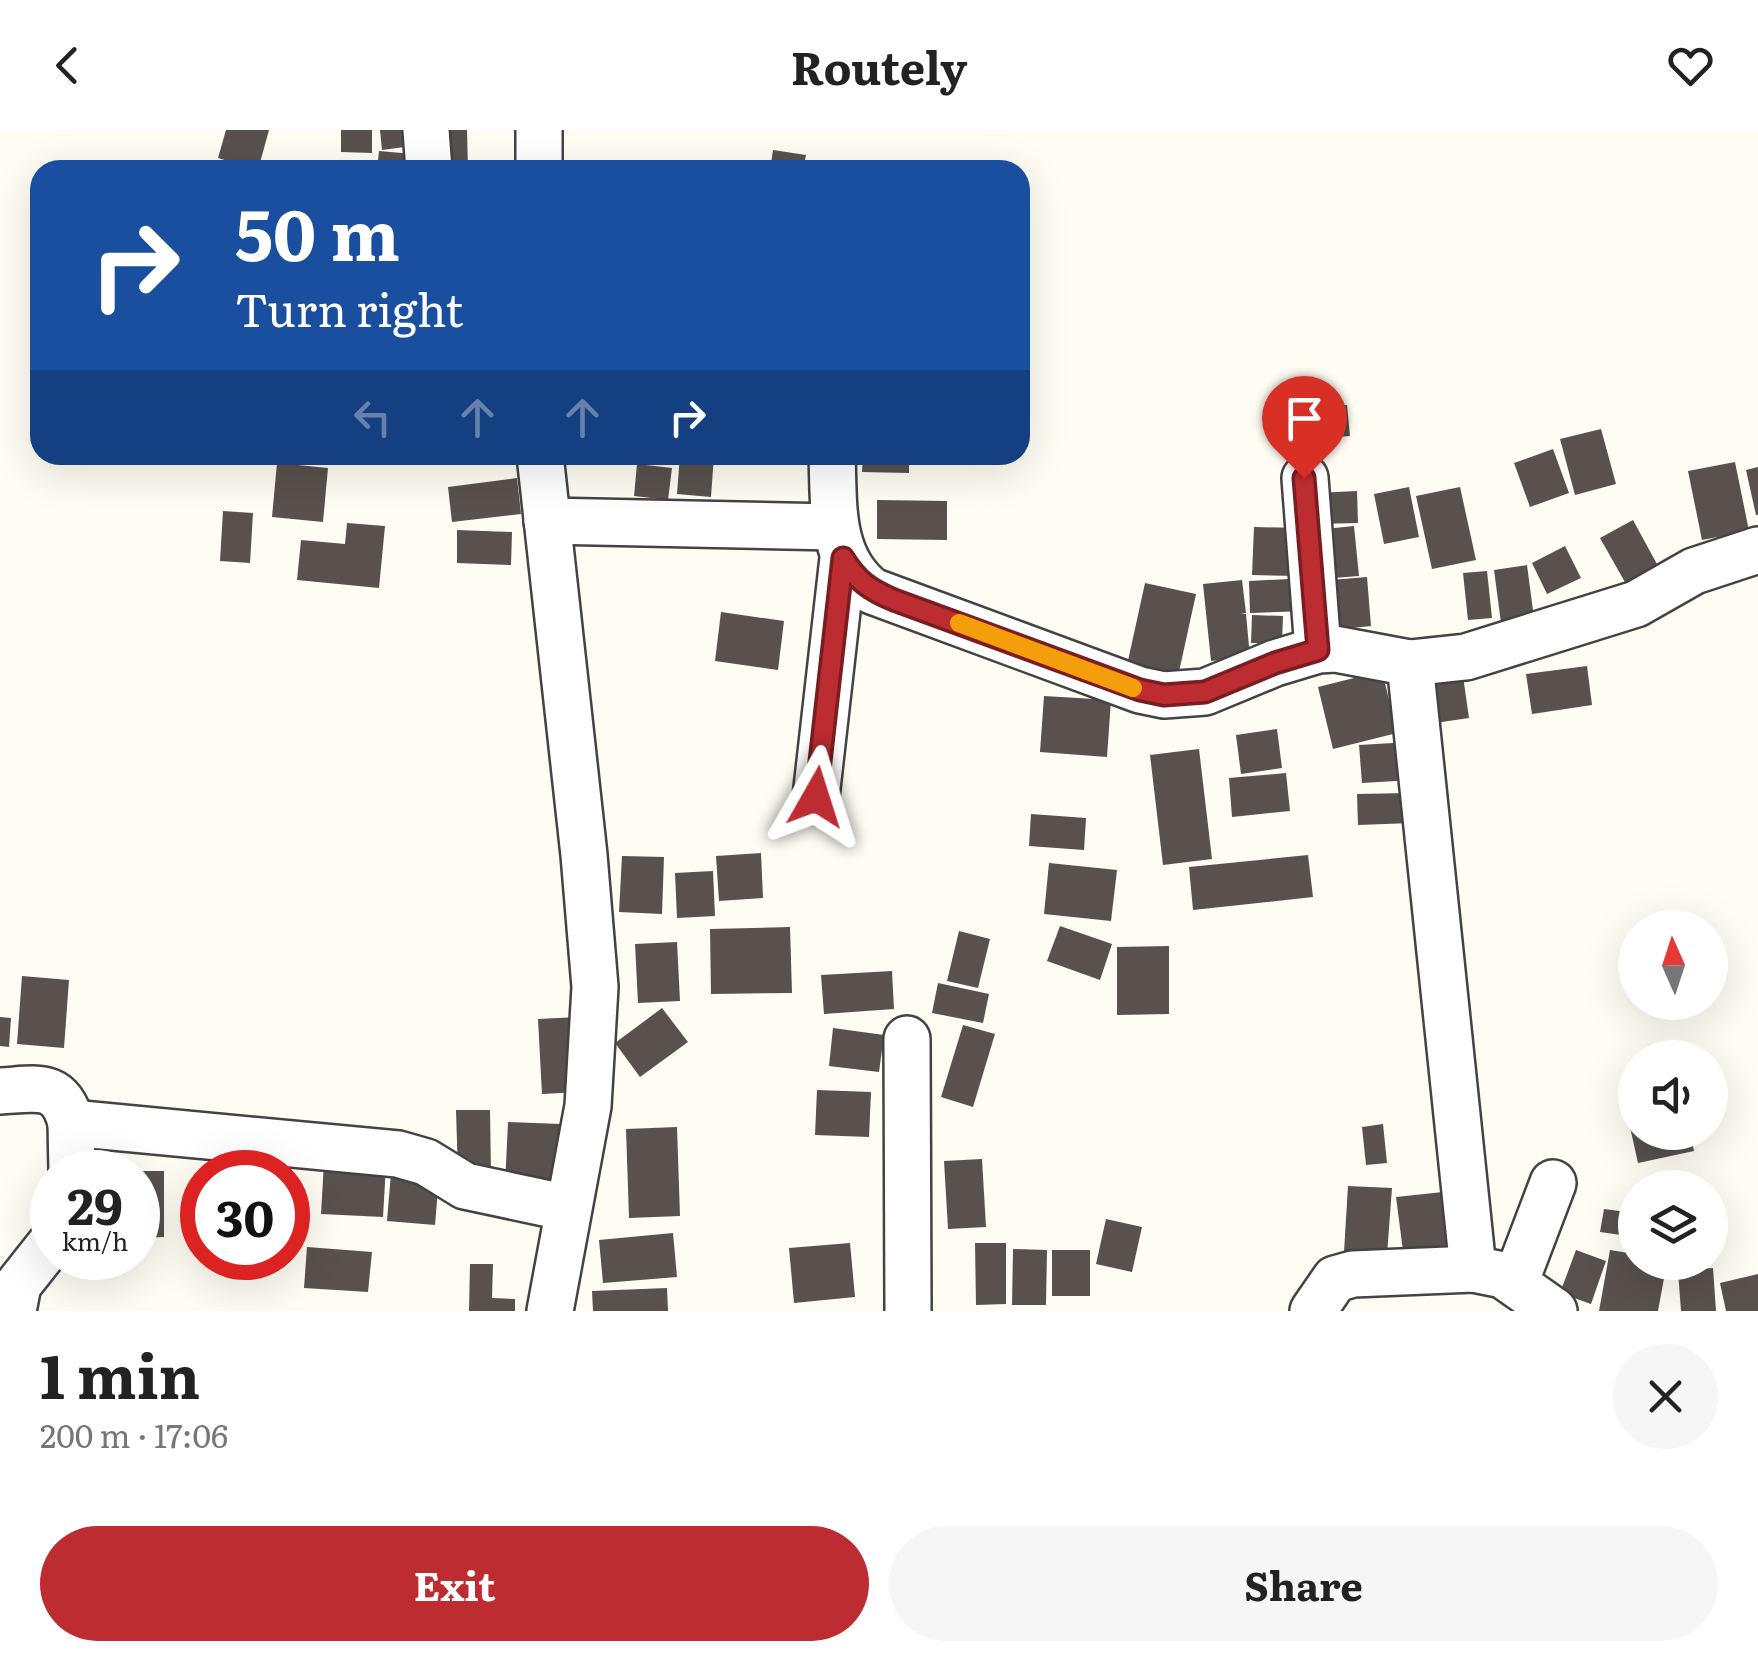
<!DOCTYPE html>
<html lang="en">
<head>
<meta charset="utf-8">
<style>
	:root { --surface:#fff; --page:#f6f6f6; --text:#222; --muted:#767676; --accent:#bc2c31 }
	body { margin:0; font-family:Literata,serif; background:var(--page); color:var(--text); height:100vh; display:flex; flex-direction:column; font-size:38px; white-space:nowrap }
	* { box-sizing:border-box; margin:0 }
	p { font-size:32px; color:var(--muted) }
	.icon { flex:none; width:55px; height:55px; fill:none; stroke:currentColor; stroke-width:2; stroke-linecap:round; stroke-linejoin:round }
	.map { position:relative; height:1181px; overflow:hidden }
	.side { display:flex; flex-direction:column; background:var(--surface); flex:1 }
	.side>* { flex:none }
	.top-card { position:absolute; left:30px; top:30px; width:1000px; height:305px; border-radius:30px; box-shadow:0 10px 40px #0002; background:#1a4fa0; color:#fff; overflow:hidden }
	.needle { width:65px; rotate:357deg }
	.controls { position:absolute; left:1618px; top:780px; display:grid; gap:20px }
	.controls a { display:grid; place-items:center; width:110px; height:110px; border-radius:50%; background:var(--surface); box-shadow:0 10px 40px #0002; font-size:50px }
	.speed { position:absolute; left:30px; top:1020px; display:flex; gap:20px; font-size:50px; font-weight:700; text-align:center }
	.speed>* { display:grid; place-content:center; width:130px; height:130px; border-radius:50%; background:var(--surface); box-shadow:0 10px 40px #0002; line-height:1 }
	.speed small { font-size:25px; font-weight:400 }
	.speed .limit { border:15px solid #d22; background:#fff; color:#111 }
	.pin { position:absolute; display:grid; place-items:center; width:85px; height:85px; color:#fff; margin:-102px -42px; border-radius:50% 50% 50% 0; rotate:-45deg; box-shadow:0 0 10px #0007 }
	.pin .icon { rotate:45deg }
	.me { position:absolute; width:110px; margin:-55px; rotate:6deg; stroke-linejoin:round; filter:drop-shadow(0 0 8px #0008) }
	.turn { display:flex; align-items:center; gap:35px; height:210px; padding:0 40px; font-size:45px }
	.turn .icon { width:130px; height:130px; stroke-width:2.5 }
	.turn b { display:block; font-size:70px; line-height:85px }
	.lanes { display:flex; align-items:center; height:95px; padding:0 40px; background:#0003; justify-content:center; gap:50px; direction:ltr }
	.lanes .off { opacity:.35 }
	.round { display:grid; place-items:center; flex:none; width:105px; height:105px; border-radius:52px; background:var(--page) }
	.summary { display:flex; align-items:center; justify-content:space-between; height:170px; padding:0 40px }
	h1 { font-size:60px; font-weight:700; line-height:75px }
	.action { display:flex; gap:20px; margin-top:auto; padding:20px 40px }
	.action a { flex:1; height:115px; border-radius:60px; background:var(--accent); color:#fff; font-size:40px; font-weight:700; line-height:115px; text-align:center }
	.action a+a { background:var(--page); color:var(--text) }
	header { display:flex; justify-content:space-between; align-items:center; height:130px; padding:0 40px; background:var(--surface); font-size:45px; font-weight:700 }
	.map>svg:first-child { display:block }
	.building { fill:#58514d }
	.lines { fill:none; stroke-linecap:round; stroke-linejoin:round }
	.minor-casing { stroke:#434343; stroke-width:50 }
	.minor { stroke:#fff; stroke-width:45 }
	.route-casing { stroke:#7a1d20; stroke-width:25 }
	.route { stroke:#bc2c31; stroke-width:18 }
	.slow { stroke:#f59e0b; stroke-width:18 }
</style>
</head>
<body>
<header><svg class="icon" aria-label="back" viewBox="0 0 24 24"><path d="M15 5l-7 7 7 7"/></svg>Routely<svg class="icon" aria-label="heart" viewBox="0 0 24 24"><path d="M12 20l-8-8c-3-5 5-10 8-4 3-6 11-1 8 4z"/></svg></header>
<div class="map">
<svg width="1758" height="1181" viewBox="0 0 1758 1181">
	<rect width="100%" height="100%" fill="#fffcf3"/>
	<!-- building -->
	<g class="building">
		<polygon points="226,0 269,0 258,40 218,28"/>
		<polygon points="341,0 372,0 372,23 341,22"/>
		<polygon points="380,0 410,0 412,16 382,20"/>
		<polygon points="432,0 467,0 468,40 434,40"/>
		<polygon points="773,20 806,25 803,40 770,40"/>
		<polygon points="379,21 424,25 423,40 377,40"/>
		<polygon points="1347,275 1350,306 1298,310 1295,279"/>
		<polygon points="1601,299 1616,354 1575,365 1560,309"/>
		<polygon points="1553,319 1569,363 1530,377 1514,333"/>
		<polygon points="680,325 714,325 711,367 677,364"/>
		<polygon points="863,325 909,325 909,343 862,342"/>
		<polygon points="1735,332 1749,401 1702,410 1688,341"/>
		<polygon points="277,333 328,338 323,392 272,387"/>
		<polygon points="637,334 672,338 668,370 634,366"/>
		<polygon points="1758,337 1758,385 1756,385 1746,340"/>
		<polygon points="517,348 521,384 452,392 448,357"/>
		<polygon points="1409,357 1419,407 1384,414 1374,364"/>
		<polygon points="1460,357 1476,430 1432,439 1416,366"/>
		<polygon points="1357,361 1358,393 1317,394 1316,363"/>
		<polygon points="877,370 947,371 947,410 877,409"/>
		<polygon points="223,381 253,383 250,433 220,431"/>
		<polygon points="1633,390 1658,436 1626,454 1600,408"/>
		<polygon points="347,393 385,396 379,458 297,450 301,410 345,414"/>
		<polygon points="1354,396 1359,446 1320,449 1315,400"/>
		<polygon points="1254,397 1300,398 1298,446 1252,445"/>
		<polygon points="457,400 512,402 511,435 457,433"/>
		<polygon points="1565,416 1581,448 1547,464 1532,433"/>
		<polygon points="1527,435 1534,488 1501,493 1494,440"/>
		<polygon points="1487,441 1492,488 1468,490 1463,443"/>
		<polygon points="1367,447 1371,496 1323,501 1319,451"/>
		<polygon points="1307,448 1309,481 1250,483 1249,451"/>
		<polygon points="1242,450 1246,483 1241,484 1246,484 1250,527 1211,531 1203,454"/>
		<polygon points="1145,453 1196,464 1177,551 1126,540"/>
		<polygon points="721,482 784,491 778,540 715,531"/>
		<polygon points="1252,485 1283,486 1282,513 1251,513"/>
		<polygon points="1587,536 1592,575 1532,584 1526,544"/>
		<polygon points="1462,539 1469,588 1428,594 1420,545"/>
		<polygon points="1382,541 1397,603 1333,619 1318,557"/>
		<polygon points="1044,566 1111,570 1107,627 1040,622"/>
		<polygon points="1277,599 1282,638 1241,644 1236,605"/>
		<polygon points="1410,612 1413,650 1362,653 1359,615"/>
		<polygon points="1199,619 1212,729 1163,735 1150,625"/>
		<polygon points="1286,643 1290,681 1232,687 1229,648"/>
		<polygon points="1411,663 1412,693 1358,695 1357,664"/>
		<polygon points="1031,684 1086,688 1084,720 1029,716"/>
		<polygon points="761,723 763,768 719,771 716,726"/>
		<polygon points="1308,725 1313,767 1193,780 1189,737"/>
		<polygon points="622,726 664,727 662,784 619,782"/>
		<polygon points="1049,733 1117,740 1111,791 1044,784"/>
		<polygon points="713,741 715,786 677,788 675,743"/>
		<polygon points="1060,796 1112,814 1100,850 1047,831"/>
		<polygon points="790,797 792,863 711,864 710,799"/>
		<polygon points="959,801 990,809 978,858 947,851"/>
		<polygon points="677,812 680,871 638,873 635,814"/>
		<polygon points="1169,816 1169,884 1117,885 1117,817"/>
		<polygon points="892,841 894,879 824,884 821,845"/>
		<polygon points="22,846 69,850 64,918 17,914"/>
		<polygon points="938,853 989,864 983,893 932,883"/>
		<polygon points="662,878 688,912 640,947 615,913"/>
		<polygon points="0,887 11,888 9,917 0,916"/>
		<polygon points="578,887 581,962 542,964 538,889"/>
		<polygon points="963,895 995,904 973,977 941,967"/>
		<polygon points="833,898 884,905 879,942 829,936"/>
		<polygon points="817,960 871,962 869,1007 815,1005"/>
		<polygon points="456,980 490,980 491,1044 458,1045"/>
		<polygon points="508,992 561,994 558,1057 505,1055"/>
		<polygon points="1383,994 1387,1033 1366,1035 1362,997"/>
		<polygon points="1635,996 1635,1002 1690,1002 1694,1021 1638,1033 1630,997"/>
		<polygon points="677,997 680,1086 629,1088 626,999"/>
		<polygon points="982,1029 986,1097 948,1099 944,1031"/>
		<polygon points="324,1032 386,1035 383,1087 321,1084"/>
		<polygon points="138,1041 164,1041 164,1107 138,1108"/>
		<polygon points="391,1043 439,1047 435,1095 387,1091"/>
		<polygon points="1348,1056 1392,1058 1387,1125 1344,1122"/>
		<polygon points="1443,1062 1449,1116 1403,1121 1396,1067"/>
		<polygon points="1604,1079 1635,1083 1635,1107 1600,1102"/>
		<polygon points="1106,1089 1142,1097 1132,1142 1096,1134"/>
		<polygon points="673,1103 677,1147 603,1153 599,1110"/>
		<polygon points="850,1113 855,1167 794,1173 789,1118"/>
		<polygon points="975,1113 1006,1113 1006,1174 976,1175"/>
		<polygon points="307,1117 372,1122 368,1162 304,1158"/>
		<polygon points="1013,1119 1047,1120 1046,1175 1012,1175"/>
		<rect x="1052" y="1120" width="38" height="46"/>
		<polygon points="1576,1120 1606,1131 1591,1174 1560,1163"/>
		<polygon points="1610,1120 1635,1124 1635,1132 1667,1132 1658,1181 1599,1181"/>
		<polygon points="470,1134 493,1134 492,1168 515,1169 515,1181 469,1181"/>
		<polygon points="1713,1138 1716,1181 1681,1181 1678,1141"/>
		<polygon points="1758,1144 1758,1181 1726,1181 1720,1153"/>
		<polygon points="667,1158 668,1181 593,1181 592,1161"/>
	</g>
	<g class="lines">
		<defs>
			<g id="minor">
				<polyline points="426,0 429,40"/>
				<polyline points="539,0 539,40"/>
				<polyline points="540,325 584,725 595,857 588,976 550,1181"/>
				<path d="M832,325C834,375 829,428 872,461L1140,560L1164,565L1205,562L1275,533L1318,520L1335,519L1410,533L1466,527L1636,474L1694,441L1758,420"/>
				<polyline points="1305,348 1318,520"/>
				<polyline points="547,391 835,397"/>
				<polyline points="1410,533 1473,1139"/>
				<polyline points="816,667 843,428"/>
				<polyline points="907,909 908,1181"/>
				<path d="M0,961C37,959 60,951 71,993"/>
				<polyline points="72,1042 71,993 398,1024 426,1032 465,1056 568,1078"/>
				<polyline points="1515,1153 1553,1053"/>
				<polyline points="13,1181 18,1155 52,1112"/>
				<polyline points="1313,1181 1335,1149 1353,1144 1473,1139 1503,1145 1554,1181"/>
			</g>
		</defs>
		<!-- minor casing -->
		<use href="#minor" class="minor-casing"/>
		<!-- minor -->
		<use href="#minor" class="minor"/>
	</g>
	<g class="lines">
		<defs>
			<path id="route" d="M816,667L843,428C857,451 870,460 894,470L1140,560L1164,565L1205,562L1275,533L1318,520L1304,348"/>
		</defs>
		<!-- route casing -->
		<use href="#route" class="route-casing"/>
		<!-- route -->
		<use href="#route" class="route"/>
		<!-- slow -->
		<polyline class="slow" points="959,493 1133,558"/>
	</g>
</svg>
<div class="controls">
<a><svg class="needle" viewBox="-14 -14 28 28"><path d="M0-13l5 13h-10z" fill="#e53935"/><path d="M0 13l5-13h-10z" fill="#767676"/></svg></a>
<a><svg class="icon" aria-label="sound" viewBox="0 0 24 24"><path d="M4 9h4l5-4v14l-5-4H4zM17 9q2 3 0 6"/></svg></a>
<a><svg class="icon" aria-label="layers" viewBox="0 0 24 24"><path d="M12 4l9 5-9 5-9-5zM3 14l9 5 9-5"/></svg></a>
</div>
<div class="speed"><div>29<small>km/h</small></div><div class="limit">30</div></div>
<div class="pin" style="left:1304px;top:348px;background:#d93025"><svg class="icon" aria-label="arrive" viewBox="0 0 24 24"><path d="M6 21V4h12l-3 4 3 4H6"/></svg></div>
<svg class="me" style="left:816px;top:667px" viewBox="-20 -20 40 40"><path d="M0-17L14 15 0 8-14 15z" fill="#bc2c31" stroke="#fff" stroke-width="4"/></svg>
<div class="top-card">
<div class="turn"><svg class="icon" aria-label="right" viewBox="0 0 24 24"><path d="M7 20v-9h11M14 6l5 5-5 5"/></svg><div><b>50 m</b>Turn right</div></div>
<div class="lanes"><svg class="icon off" aria-label="left" viewBox="0 0 24 24"><path d="M17 20v-9H6M10 6l-5 5 5 5"/></svg><svg class="icon off" aria-label="ahead" viewBox="0 0 24 24"><path d="M12 20V5M6 11l6-6 6 6"/></svg><svg class="icon off" aria-label="ahead" viewBox="0 0 24 24"><path d="M12 20V5M6 11l6-6 6 6"/></svg><svg class="icon" aria-label="right" viewBox="0 0 24 24"><path d="M7 20v-9h11M14 6l5 5-5 5"/></svg></div>
</div>
</div>
<section class="side">
<div class="summary"><div><h1>1 min</h1><p>200 m · 17:06</p></div><a class="round"><svg class="icon" aria-label="close" viewBox="0 0 24 24"><path d="M6 6l12 12M18 6L6 18"/></svg></a></div>
<div class="action"><a>Exit</a><a>Share</a></div>
</section>
</body>
</html>
